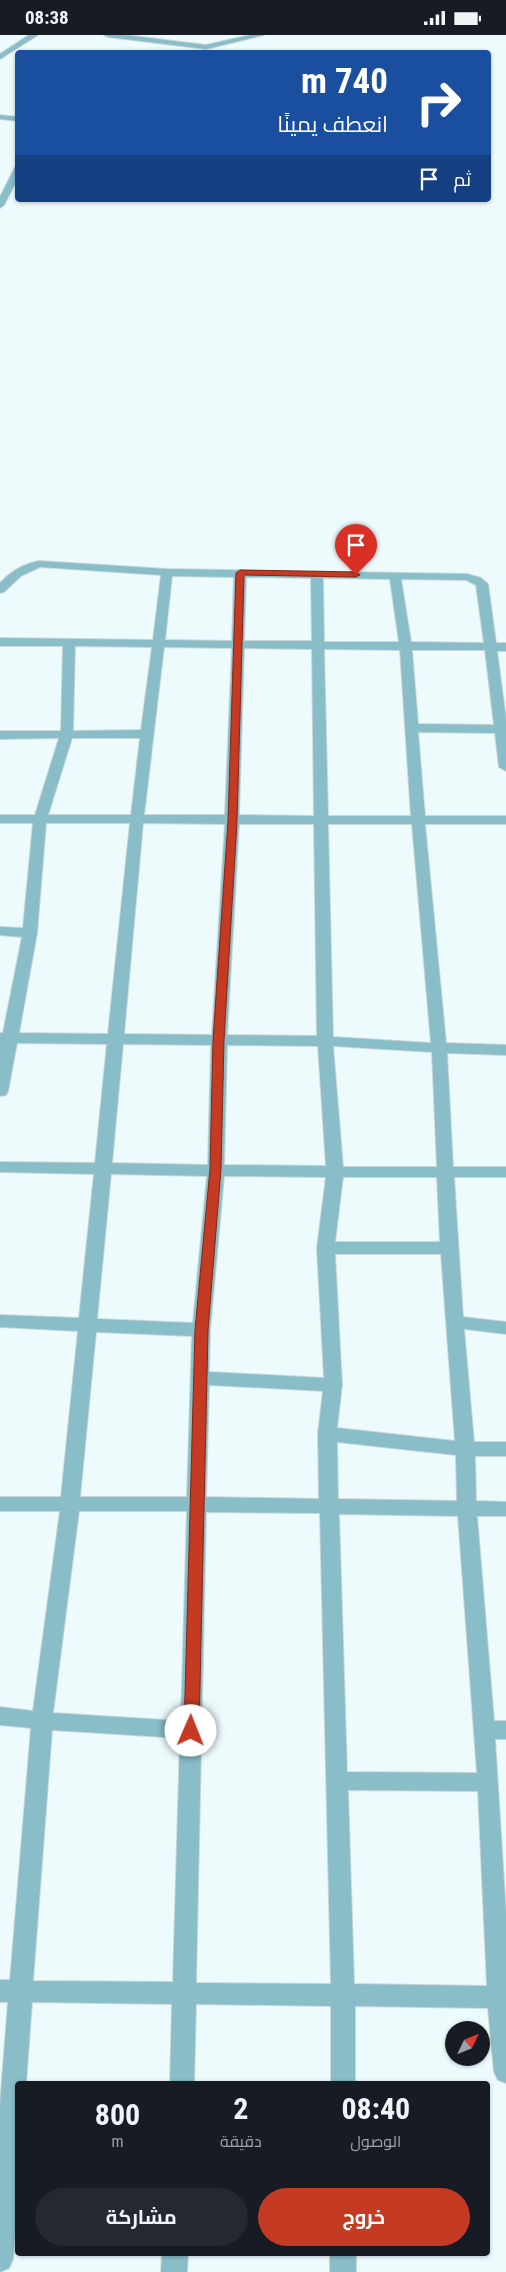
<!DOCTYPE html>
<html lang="ar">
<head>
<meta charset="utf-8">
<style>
	:root { --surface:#171b24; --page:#242831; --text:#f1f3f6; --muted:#9ea1a6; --accent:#c53a23 }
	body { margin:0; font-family:"Roboto Condensed",Cairo,sans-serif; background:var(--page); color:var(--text); direction:rtl; height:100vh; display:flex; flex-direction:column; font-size:19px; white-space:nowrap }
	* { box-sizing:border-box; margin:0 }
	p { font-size:16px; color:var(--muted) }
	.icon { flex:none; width:28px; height:28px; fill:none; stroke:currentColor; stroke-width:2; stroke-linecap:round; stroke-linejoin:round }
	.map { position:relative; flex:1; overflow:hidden; direction:ltr }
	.side { position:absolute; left:15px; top:2046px; width:475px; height:175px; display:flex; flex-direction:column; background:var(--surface); border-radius:5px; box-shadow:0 1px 4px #0004; direction:rtl }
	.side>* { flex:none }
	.top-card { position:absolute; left:15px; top:15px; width:476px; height:152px; border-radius:5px; box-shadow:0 1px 4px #0004; direction:rtl; background:#1a4fa0; color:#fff; overflow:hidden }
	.needle { width:32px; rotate:47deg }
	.tools { position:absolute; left:445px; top:1986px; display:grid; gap:10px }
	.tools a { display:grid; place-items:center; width:45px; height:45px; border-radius:50%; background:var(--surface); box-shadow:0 1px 4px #0004; font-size:25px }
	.pin { position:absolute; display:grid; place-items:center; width:42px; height:42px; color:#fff; margin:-51px -21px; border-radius:50% 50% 50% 0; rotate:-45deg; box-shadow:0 0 5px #0007 }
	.pin .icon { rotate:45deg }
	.me { position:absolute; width:55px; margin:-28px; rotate:1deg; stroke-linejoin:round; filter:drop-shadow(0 0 4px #0008) }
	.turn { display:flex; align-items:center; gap:18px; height:105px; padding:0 20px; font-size:22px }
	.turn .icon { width:65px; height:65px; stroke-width:2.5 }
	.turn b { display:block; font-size:35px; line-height:42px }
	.then { display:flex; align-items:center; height:48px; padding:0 20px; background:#0003; gap:10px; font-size:19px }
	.eta { display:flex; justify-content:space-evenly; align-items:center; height:85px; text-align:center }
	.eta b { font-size:30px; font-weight:700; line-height:35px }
	.button { display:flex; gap:10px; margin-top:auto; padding:10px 20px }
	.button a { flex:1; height:58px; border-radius:30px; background:var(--accent); color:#fff; font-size:20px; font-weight:700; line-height:58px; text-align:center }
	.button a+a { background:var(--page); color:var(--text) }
	.status { display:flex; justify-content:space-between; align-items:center; height:35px; padding:0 25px; background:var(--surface); direction:ltr }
	.status svg { height:14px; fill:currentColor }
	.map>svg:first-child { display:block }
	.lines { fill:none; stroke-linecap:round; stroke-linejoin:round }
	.street-casing { stroke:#cad7d9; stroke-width:2 }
	.street { fill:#89bdc8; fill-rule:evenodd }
	.route { fill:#c53a23; stroke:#802617 }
</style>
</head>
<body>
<div class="status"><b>08:38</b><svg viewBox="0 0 49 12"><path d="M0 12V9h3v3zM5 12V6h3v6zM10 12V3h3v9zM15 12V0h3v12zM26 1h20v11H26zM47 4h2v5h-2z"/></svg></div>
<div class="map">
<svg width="506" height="2237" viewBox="0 0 506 2237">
	<rect width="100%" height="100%" fill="#eefbfd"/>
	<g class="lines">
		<defs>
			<g id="street">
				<polygon points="29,0 38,0 0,24 0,19"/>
				<polygon points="104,0 125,0 206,10 250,0 264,0 206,14 108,2"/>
				<polygon points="0,80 18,82 18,86 0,84"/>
				<polygon points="15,132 18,132 18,143 4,170 0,173 0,162"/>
				<path d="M39,526L167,534L467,539L481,543L488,549L496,608H506V616H497L506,684V736L499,732L495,698L418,697L425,781H506V789H425L446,1008L506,1010V1020L447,1018L453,1132H506V1142H454L463,1282L506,1287V1299L464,1294L474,1407H506V1421H475L476,1466L506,1467V1481H477L494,1686H506V1704H495L506,1879V2048L498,2045L494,2037L488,1973L355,1971V2049H331V1971L196,1969L194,2049H170L172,1969L32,1967L26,2049H18V2158L13,2224L9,2233L0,2237V2070L8,1967H0V1945H10L31,1693L0,1690V1672L33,1676L60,1476H0V1462H61L78,1296L0,1292V1280L79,1283L94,1139L0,1137V1127L95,1128L107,1009L17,1008L8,1056L6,1060L0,1061V998H3L22,902L0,900V892L23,893L33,788H0V780H35L59,703L0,704V696H61L63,611H0V603L153,605L161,540L40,532L21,541L4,557L0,558V548C11,536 24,529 39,526ZM172,541L234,542L232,606L165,605ZM246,542L311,543L312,606H244ZM323,543L390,544L399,607H324ZM401,544L466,545L476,550L484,608L411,607ZM75,611L152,612L141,695L73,696ZM164,612L232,613L225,780H144ZM244,613L312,614L314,781L239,780ZM324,614L400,615L411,781H328ZM412,615H485L494,690L418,689ZM72,703H140L131,780H48ZM46,788H130L108,999L19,998L37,898ZM143,788L225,789L212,1000L124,999ZM239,789H314L317,1001L227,1000ZM328,789H412L431,1008L333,1002ZM123,1009L211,1010L208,1130L112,1128ZM227,1010L318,1011L326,1131L224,1130ZM333,1011L432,1017L437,1132H343ZM111,1139L207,1141L193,1288L97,1284ZM224,1141L326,1142L317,1213L324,1343L209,1337L210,1295ZM343,1142H437L440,1207H335ZM335,1219H441L455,1406L337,1393L342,1350ZM96,1297L192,1301L187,1462H80ZM209,1350L323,1356L318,1399L319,1464L206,1462ZM337,1407L456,1420L457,1466L338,1464ZM79,1476H187L181,1686L53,1678ZM206,1477L320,1478L331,1949L196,1948ZM339,1479L458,1481L477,1738L347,1737ZM52,1695L180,1703L173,1947L33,1946ZM348,1755L478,1756L487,1951L354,1949Z"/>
				<polygon points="162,2219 188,2219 187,2237 161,2237"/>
				<rect x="330" y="2219" width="26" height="18"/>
			</g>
		</defs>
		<!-- street casing -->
		<use href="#street" class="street-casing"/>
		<!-- street -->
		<use href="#street" class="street"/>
	</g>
	<!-- route -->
	<polygon class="route" points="240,535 356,537 360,540 356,542 244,540 237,786 224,1005 221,1134 208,1295 199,1696 197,1700 191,1702 186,1700 184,1696 195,1295 210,1134 213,1005 228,786 236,538"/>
</svg>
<div class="tools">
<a><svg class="needle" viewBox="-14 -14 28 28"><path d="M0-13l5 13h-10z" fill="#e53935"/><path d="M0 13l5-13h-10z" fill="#9ea1a6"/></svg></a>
</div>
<div class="pin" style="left:356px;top:540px;background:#d93025"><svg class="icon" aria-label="arrive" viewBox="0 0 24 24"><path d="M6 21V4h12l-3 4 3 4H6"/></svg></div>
<svg class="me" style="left:191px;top:1696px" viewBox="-20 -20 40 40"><circle r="19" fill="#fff"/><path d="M0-13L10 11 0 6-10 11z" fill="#c53a23"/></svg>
<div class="top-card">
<div class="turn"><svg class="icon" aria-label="right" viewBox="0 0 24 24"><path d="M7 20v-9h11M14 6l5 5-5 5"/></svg><div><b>740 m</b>انعطف يمينًا</div></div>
<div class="then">ثم<svg class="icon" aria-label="arrive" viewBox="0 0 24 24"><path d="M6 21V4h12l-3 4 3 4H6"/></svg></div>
</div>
<section class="side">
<div class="eta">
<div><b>08:40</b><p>الوصول</p></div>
<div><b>2</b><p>دقيقة</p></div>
<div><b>800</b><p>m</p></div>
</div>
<div class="button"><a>خروج</a><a>مشاركة</a></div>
</section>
</div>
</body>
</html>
